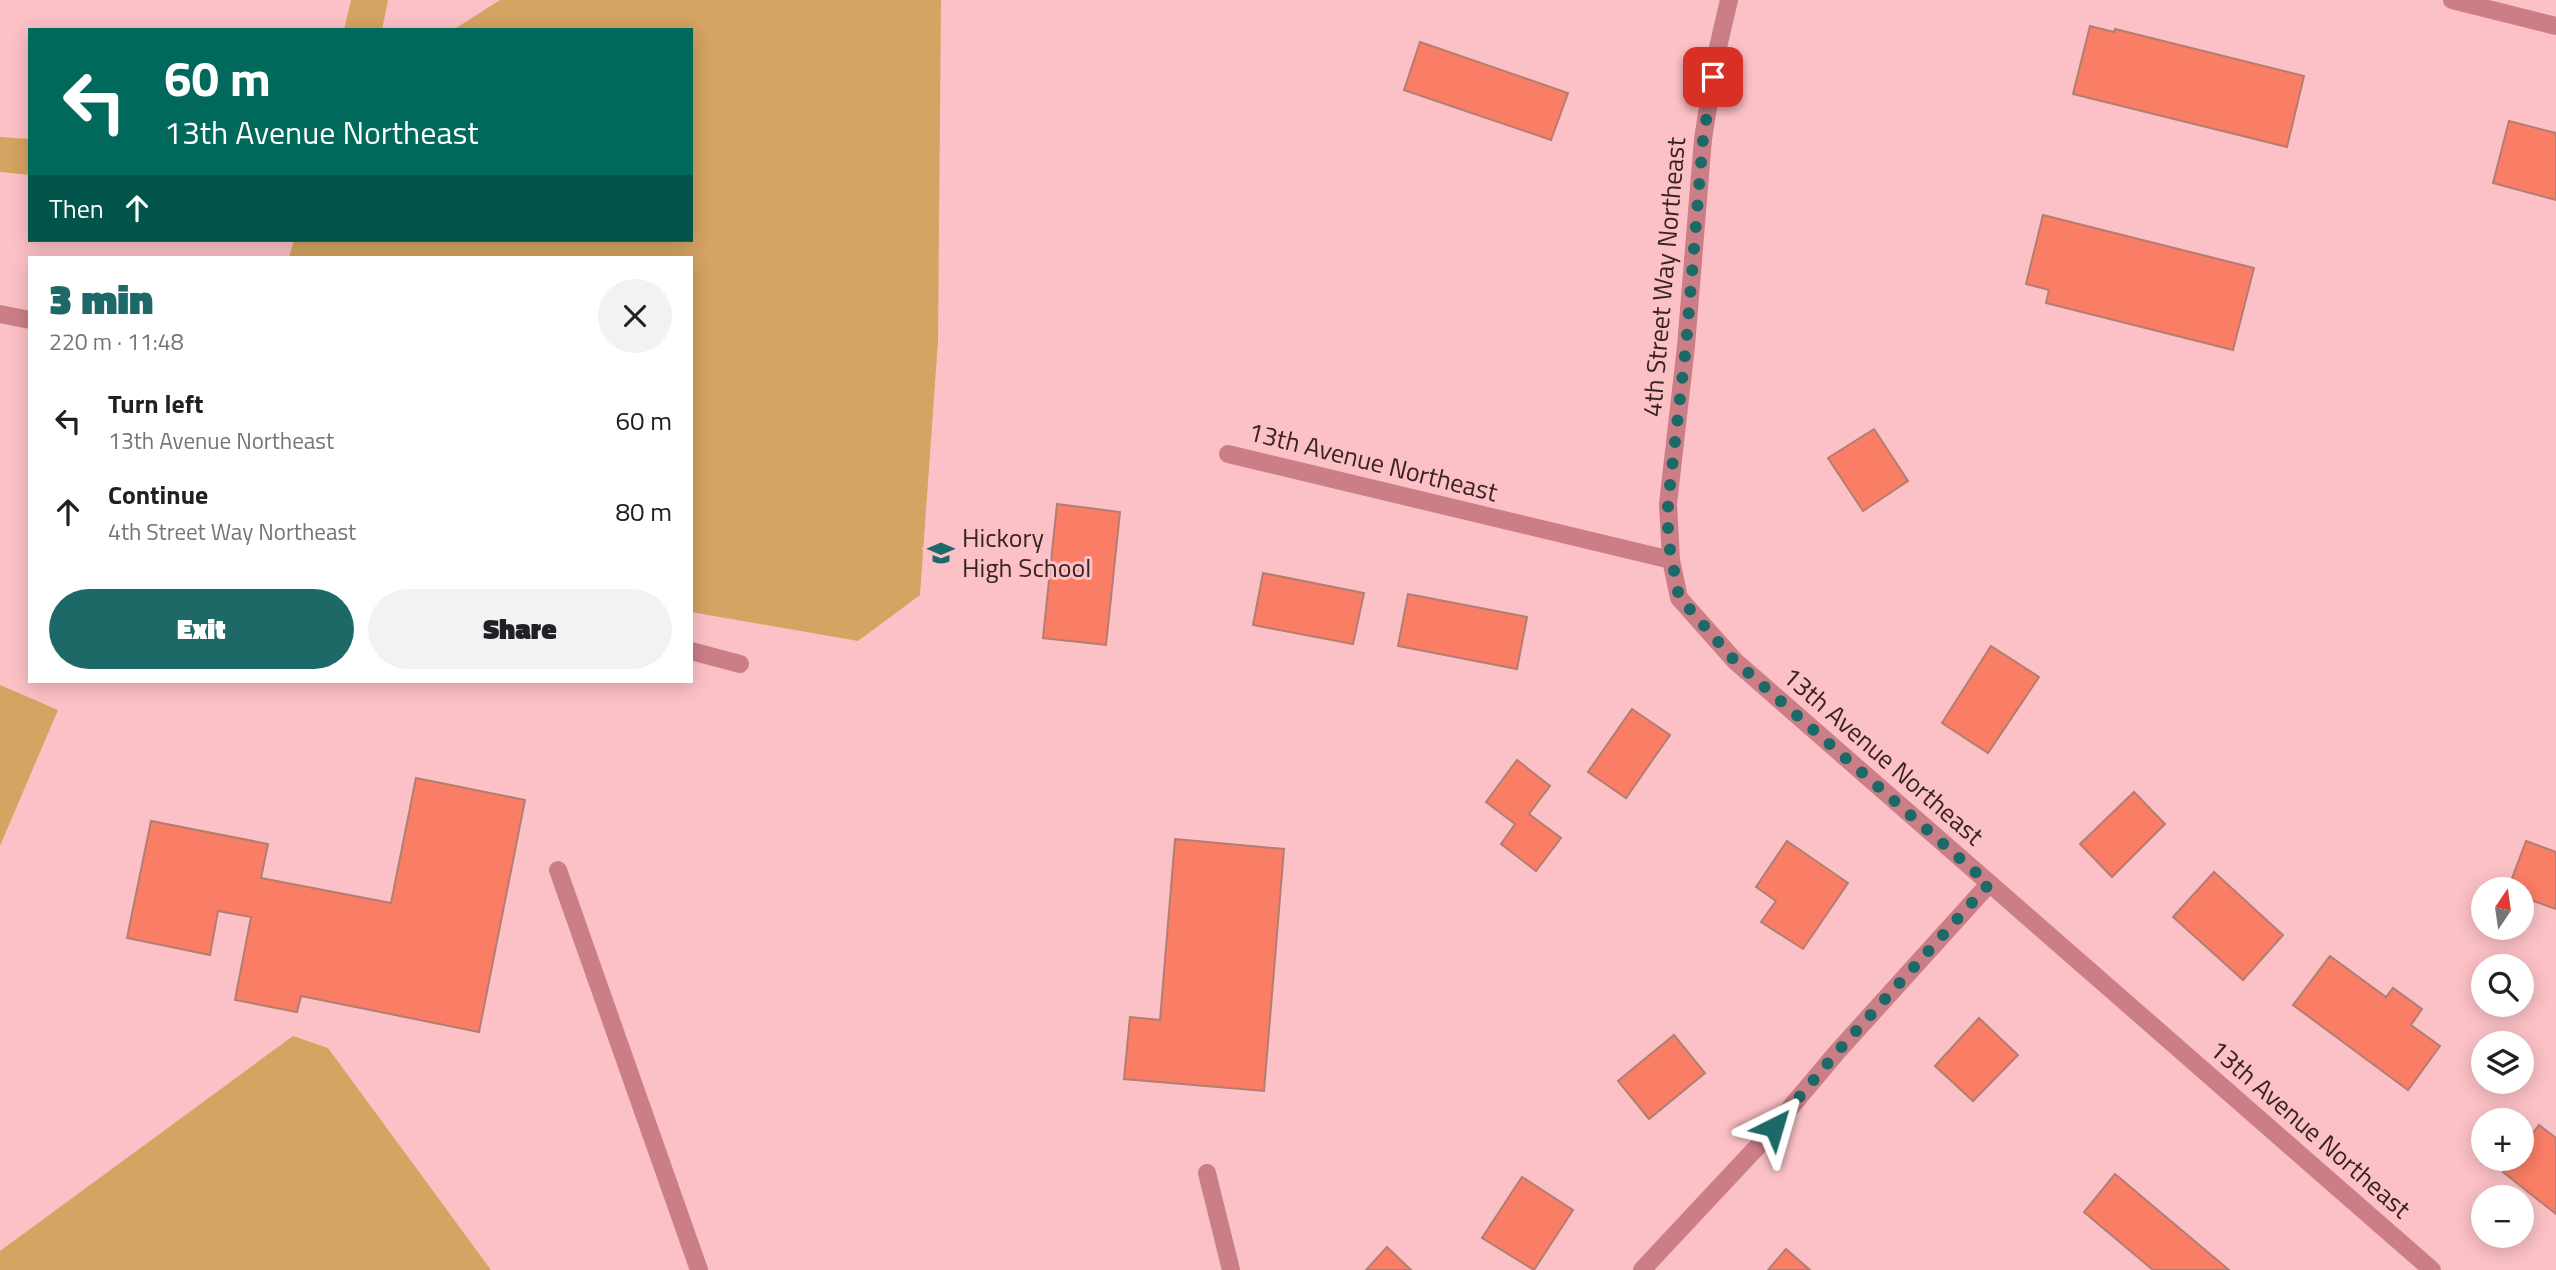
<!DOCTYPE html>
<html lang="en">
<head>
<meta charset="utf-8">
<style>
	:root { --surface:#fff; --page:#f2f2f2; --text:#202124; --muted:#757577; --accent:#1c6967 }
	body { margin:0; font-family:"Titillium Web",sans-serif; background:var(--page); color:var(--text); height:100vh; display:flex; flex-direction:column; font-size:26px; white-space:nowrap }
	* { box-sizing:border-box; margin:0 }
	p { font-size:23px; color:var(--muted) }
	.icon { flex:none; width:38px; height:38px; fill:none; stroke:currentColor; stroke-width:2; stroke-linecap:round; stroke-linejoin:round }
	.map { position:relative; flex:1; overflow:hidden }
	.sheet { position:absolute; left:28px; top:256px; width:665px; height:427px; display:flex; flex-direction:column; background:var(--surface); border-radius:0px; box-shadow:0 4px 18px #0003 }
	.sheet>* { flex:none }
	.top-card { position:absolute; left:28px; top:28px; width:665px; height:214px; border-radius:0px; box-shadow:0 4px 18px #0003; background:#00695c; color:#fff; overflow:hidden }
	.needle { width:46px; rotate:13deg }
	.tools { position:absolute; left:2471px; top:877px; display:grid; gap:14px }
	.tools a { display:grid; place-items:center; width:63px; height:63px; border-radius:50%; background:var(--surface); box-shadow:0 4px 18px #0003; font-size:35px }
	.pin { position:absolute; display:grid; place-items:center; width:60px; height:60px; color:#fff; margin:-30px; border-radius:14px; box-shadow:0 4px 10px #0006 }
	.me { position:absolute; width:77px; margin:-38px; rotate:40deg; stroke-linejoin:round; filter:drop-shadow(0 0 5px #0008) }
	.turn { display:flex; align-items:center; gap:24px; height:147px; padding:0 21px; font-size:32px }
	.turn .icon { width:91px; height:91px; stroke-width:2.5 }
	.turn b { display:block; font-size:49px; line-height:60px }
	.then { display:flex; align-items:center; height:66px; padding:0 21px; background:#0003; gap:14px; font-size:26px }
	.round { display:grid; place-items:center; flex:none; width:74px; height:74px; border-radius:37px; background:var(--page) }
	.summary { display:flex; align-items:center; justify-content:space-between; height:119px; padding:0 21px }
	h1 { font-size:42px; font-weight:800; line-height:52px; color:var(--accent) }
	.action { display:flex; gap:14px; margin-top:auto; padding:14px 21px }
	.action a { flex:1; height:80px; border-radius:42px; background:var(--accent); color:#fff; font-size:28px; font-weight:800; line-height:80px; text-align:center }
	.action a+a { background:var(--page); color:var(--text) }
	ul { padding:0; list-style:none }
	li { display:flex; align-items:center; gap:21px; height:91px; padding:0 21px }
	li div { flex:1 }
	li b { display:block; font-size:26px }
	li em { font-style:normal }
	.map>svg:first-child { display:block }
	.green { fill:#d5a362 }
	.building { fill:#fa7e66; stroke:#b37d72; stroke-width:2 }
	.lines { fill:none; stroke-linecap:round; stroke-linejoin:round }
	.lane { stroke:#cc7e87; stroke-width:18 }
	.street { stroke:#cc7e87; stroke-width:18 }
	.route { stroke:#1c6967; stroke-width:12; stroke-dasharray:0 21.6 }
	.labels { text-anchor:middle; stroke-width:6; stroke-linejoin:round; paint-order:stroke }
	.street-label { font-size:26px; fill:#392325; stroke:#fcc1c6 }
	.poi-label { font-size:26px; fill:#392325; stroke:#fcc1c6; text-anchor:start }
</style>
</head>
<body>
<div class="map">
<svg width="2556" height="1270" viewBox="0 0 2556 1270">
	<rect width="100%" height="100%" fill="#fcc1c6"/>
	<!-- green -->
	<g class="green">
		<polygon points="351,0 388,0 382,30 344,30"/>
		<polygon points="500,0 941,0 938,341 920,595 858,641 691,612 691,257 289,257 294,240 691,240 691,30 453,30"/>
		<polygon points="0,137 30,139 30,175 0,172"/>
		<polygon points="0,685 58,710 0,846"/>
		<polygon points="293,1036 328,1048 491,1270 0,1270 0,1251"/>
	</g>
	<!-- building -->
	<g class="building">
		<polygon points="2090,26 2114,32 2115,29 2304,76 2287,147 2073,94"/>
		<polygon points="1420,42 1568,93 1551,140 1404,90"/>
		<polygon points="2509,121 2556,133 2556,200 2493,183"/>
		<polygon points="2043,215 2254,268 2233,350 2046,303 2049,290 2026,284"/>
		<polygon points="1874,429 1908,481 1863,511 1828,458"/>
		<polygon points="1057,504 1120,512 1106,645 1043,638"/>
		<polygon points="1263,573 1364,593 1353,644 1253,625"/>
		<polygon points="1408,594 1527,617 1517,669 1398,646"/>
		<polygon points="1991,646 2039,677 1988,753 1942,723"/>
		<polygon points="1632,709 1670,735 1626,798 1588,772"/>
		<polygon points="1517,760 1550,786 1529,814 1561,838 1536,871 1501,844 1515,824 1486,802"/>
		<polygon points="416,778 525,800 479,1032 301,996 297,1012 235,1000 251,917 218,911 210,955 127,938 151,821 268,844 261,878 391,903"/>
		<polygon points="2134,792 2165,824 2112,877 2080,844"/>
		<polygon points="1175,839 1284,849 1264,1091 1124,1079 1130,1017 1160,1020"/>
		<polygon points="1787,841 1848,883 1803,949 1761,922 1776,901 1756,887"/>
		<polygon points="2526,841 2556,852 2556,909 2522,897 2522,889 2508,889"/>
		<polygon points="2214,872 2283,935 2243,980 2173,917"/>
		<polygon points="2330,956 2386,997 2393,988 2422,1009 2411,1025 2440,1046 2408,1090 2293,1005"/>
		<polygon points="1979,1018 2018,1055 1973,1101 1935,1066"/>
		<polygon points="1674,1035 1705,1073 1649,1119 1618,1081"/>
		<polygon points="2539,1125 2556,1138 2556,1214 2503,1172 2513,1158 2522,1158 2522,1148"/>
		<polygon points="2115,1174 2229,1270 2153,1270 2084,1212"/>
		<polygon points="1522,1177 1573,1210 1534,1270 1482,1238"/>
		<polygon points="1387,1247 1411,1270 1366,1270"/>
		<polygon points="1786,1249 1810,1270 1768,1270"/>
	</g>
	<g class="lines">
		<!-- lane -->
		<g class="lane">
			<polyline points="0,314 30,320"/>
			<polyline points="691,651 740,664"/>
			<polyline points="558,870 699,1270"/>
			<polyline points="1207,1173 1231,1270"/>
		</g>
		<!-- street -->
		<g class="street">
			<polyline points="2452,0 2556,26"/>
			<polyline points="1228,454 1671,560 1679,598 1735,661 2432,1270"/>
			<polyline points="1671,560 1668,504 1686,346 1703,139 1716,56 1729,0"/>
			<polyline points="1642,1270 1758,1146 1838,1051 1989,884"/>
		</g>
	</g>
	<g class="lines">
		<!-- route -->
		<polyline class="route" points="1713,77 1703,139 1686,346 1668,503 1668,539 1679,597 1735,661 1989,884 1838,1051 1774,1127"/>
	</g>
	<!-- icons -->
	<defs>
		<symbol id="school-bare" viewBox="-9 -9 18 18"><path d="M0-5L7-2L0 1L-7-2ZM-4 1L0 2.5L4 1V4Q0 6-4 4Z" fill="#1c6967" stroke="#fcc1c6" stroke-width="2.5" paint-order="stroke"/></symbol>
	</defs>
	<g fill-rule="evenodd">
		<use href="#school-bare" x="922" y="534" width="38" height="38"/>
	</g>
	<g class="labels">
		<!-- street labels -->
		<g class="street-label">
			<text transform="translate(1664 277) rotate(-85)" y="9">4th Street Way Northeast</text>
			<text transform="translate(1373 462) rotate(14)" y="9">13th Avenue Northeast</text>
			<text transform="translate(1883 756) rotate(41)" y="9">13th Avenue Northeast</text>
			<text transform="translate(2310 1129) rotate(41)" y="9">13th Avenue Northeast</text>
		</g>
		<!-- poi labels -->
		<g class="poi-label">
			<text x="962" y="547">Hickory<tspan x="962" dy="30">High School</tspan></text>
		</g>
	</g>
</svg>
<div class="tools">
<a><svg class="needle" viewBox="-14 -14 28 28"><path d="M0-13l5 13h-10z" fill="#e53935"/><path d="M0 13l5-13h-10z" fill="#757577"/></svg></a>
<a><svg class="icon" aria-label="search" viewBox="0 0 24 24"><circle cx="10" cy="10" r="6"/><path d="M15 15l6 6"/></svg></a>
<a><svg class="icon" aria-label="layers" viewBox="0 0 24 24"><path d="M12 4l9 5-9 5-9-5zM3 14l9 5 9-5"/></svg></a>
<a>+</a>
<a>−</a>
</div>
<div class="pin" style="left:1713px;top:77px;background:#d93025"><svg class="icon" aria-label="arrive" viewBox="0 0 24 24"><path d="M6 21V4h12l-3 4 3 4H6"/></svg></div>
<svg class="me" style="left:1774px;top:1127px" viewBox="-20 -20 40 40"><path d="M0-17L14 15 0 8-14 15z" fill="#1c6967" stroke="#fff" stroke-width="4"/></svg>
<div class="top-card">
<div class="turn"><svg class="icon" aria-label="left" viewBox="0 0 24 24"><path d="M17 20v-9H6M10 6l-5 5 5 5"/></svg><div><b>60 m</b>13th Avenue Northeast</div></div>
<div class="then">Then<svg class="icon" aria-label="ahead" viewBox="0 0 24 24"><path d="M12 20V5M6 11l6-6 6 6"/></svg></div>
</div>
<section class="sheet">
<div class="summary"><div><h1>3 min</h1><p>220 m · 11:48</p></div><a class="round"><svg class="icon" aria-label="close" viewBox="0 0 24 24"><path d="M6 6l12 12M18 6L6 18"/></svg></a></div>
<ul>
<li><svg class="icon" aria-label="left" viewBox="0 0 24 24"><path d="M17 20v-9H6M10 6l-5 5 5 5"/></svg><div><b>Turn left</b><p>13th Avenue Northeast</p></div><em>60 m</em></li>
<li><svg class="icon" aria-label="ahead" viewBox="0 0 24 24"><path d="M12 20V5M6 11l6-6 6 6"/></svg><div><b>Continue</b><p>4th Street Way Northeast</p></div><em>80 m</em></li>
</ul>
<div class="action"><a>Exit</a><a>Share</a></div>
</section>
</div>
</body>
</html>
